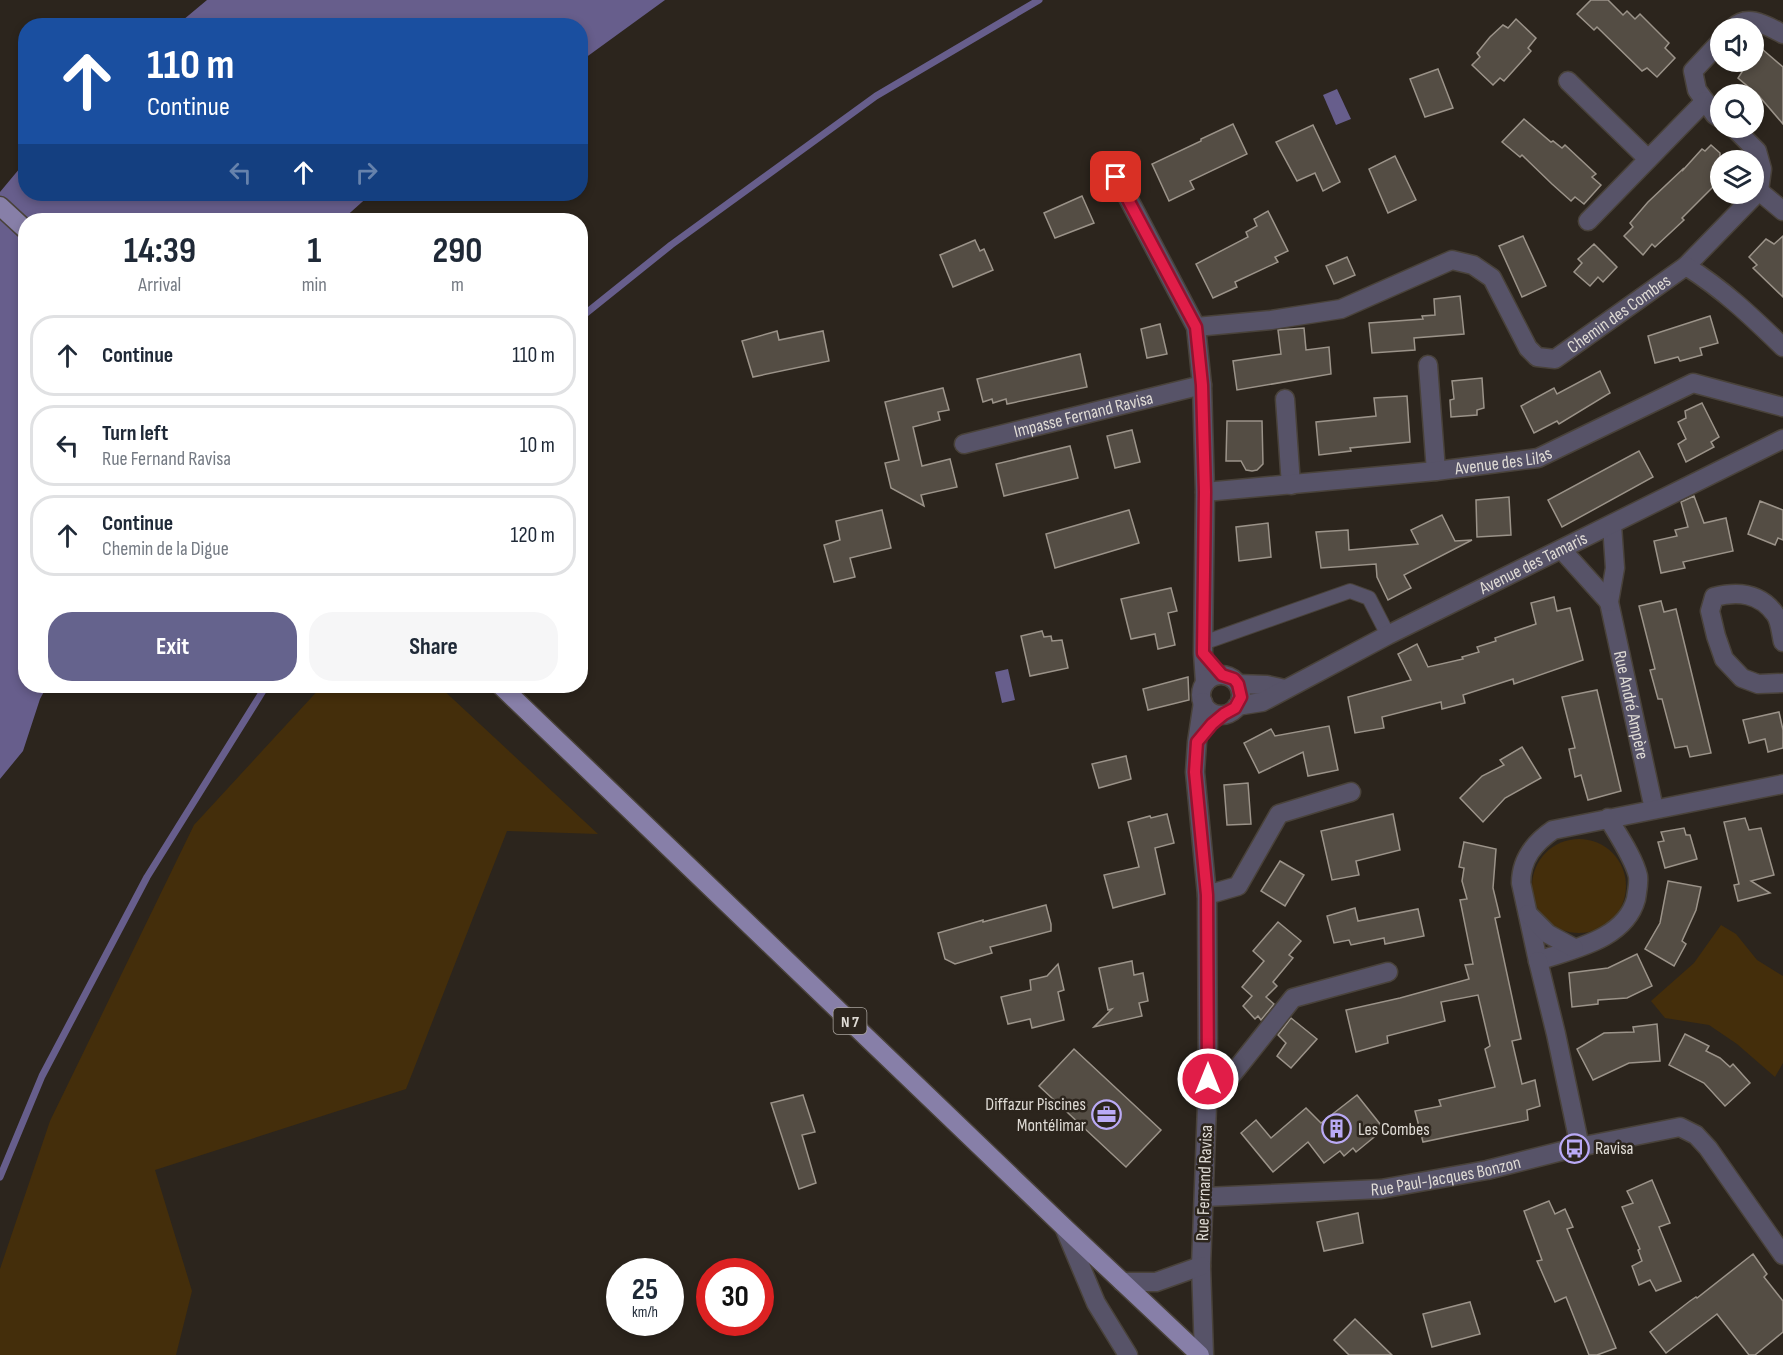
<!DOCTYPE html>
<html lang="en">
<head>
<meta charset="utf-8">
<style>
	:root { --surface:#fff; --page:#f6f6f7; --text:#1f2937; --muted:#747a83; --line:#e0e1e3; --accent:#65638d }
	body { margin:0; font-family:"Sofia Sans Condensed",sans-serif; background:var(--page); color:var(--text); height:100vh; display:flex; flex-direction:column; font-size:22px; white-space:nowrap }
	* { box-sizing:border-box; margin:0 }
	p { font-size:20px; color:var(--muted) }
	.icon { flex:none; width:33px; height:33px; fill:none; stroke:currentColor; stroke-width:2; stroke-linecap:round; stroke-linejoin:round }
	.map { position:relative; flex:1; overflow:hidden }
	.details { position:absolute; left:18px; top:213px; width:570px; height:480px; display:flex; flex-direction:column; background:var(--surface); border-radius:24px; box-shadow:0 3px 9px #0003 }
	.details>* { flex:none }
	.guide { position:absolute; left:18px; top:18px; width:570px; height:183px; border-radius:24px; box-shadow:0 3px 9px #0003; background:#1a4fa0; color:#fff; overflow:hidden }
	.buttons { position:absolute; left:1710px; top:18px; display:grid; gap:12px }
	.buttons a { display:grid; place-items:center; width:54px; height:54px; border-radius:50%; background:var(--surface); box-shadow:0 3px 9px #0003; font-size:30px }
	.speed { position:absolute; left:606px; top:1258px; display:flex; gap:12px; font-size:30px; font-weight:700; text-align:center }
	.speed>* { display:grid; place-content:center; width:78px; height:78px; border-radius:50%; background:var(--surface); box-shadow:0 3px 9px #0003; line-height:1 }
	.speed small { font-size:15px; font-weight:400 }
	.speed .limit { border:9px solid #d22; background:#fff; color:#111 }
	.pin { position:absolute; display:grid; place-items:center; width:51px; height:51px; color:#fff; margin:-26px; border-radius:12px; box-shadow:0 3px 9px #0006 }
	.me { position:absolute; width:66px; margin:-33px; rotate:0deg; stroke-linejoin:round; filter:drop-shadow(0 0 4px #0008) }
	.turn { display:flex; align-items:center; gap:21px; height:126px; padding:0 30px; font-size:27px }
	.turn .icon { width:78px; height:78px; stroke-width:2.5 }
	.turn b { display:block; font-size:42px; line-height:51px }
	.lanes { display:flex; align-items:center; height:57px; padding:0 30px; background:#0003; justify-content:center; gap:30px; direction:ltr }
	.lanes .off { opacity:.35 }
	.eta { display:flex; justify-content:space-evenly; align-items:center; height:102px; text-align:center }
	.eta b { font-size:36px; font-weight:700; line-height:42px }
	.action { display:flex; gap:12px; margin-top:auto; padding:12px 30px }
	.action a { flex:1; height:69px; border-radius:24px; background:var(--accent); color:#fff; font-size:24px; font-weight:700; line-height:69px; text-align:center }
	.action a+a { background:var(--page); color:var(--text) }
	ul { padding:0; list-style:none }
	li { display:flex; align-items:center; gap:18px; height:81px; margin:0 12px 9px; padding:0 18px; border:3px solid var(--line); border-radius:24px }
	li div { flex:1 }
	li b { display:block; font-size:22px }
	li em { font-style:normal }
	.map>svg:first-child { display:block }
	.green { fill:#442e0b }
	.water { fill:#675e8c }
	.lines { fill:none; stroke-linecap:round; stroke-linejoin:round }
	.stream { stroke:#675e8c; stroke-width:7 }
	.building { fill:#544d44; stroke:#9b9389; stroke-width:1.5 }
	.lane-casing { stroke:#49423a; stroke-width:16 }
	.street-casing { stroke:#49423a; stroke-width:21 }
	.primary-casing { stroke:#49423a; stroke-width:21 }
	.lane { stroke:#575368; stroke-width:14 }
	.street { stroke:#575368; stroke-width:18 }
	.primary { stroke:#877fa8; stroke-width:18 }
	.route-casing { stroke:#92132f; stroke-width:15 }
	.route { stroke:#e11d48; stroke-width:10 }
	.labels { text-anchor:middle; stroke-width:5; stroke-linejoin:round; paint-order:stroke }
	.shield { fill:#2c251d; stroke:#a9a49e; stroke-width:1.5 }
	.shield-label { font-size:16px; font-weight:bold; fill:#dfdbd5 }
	.street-label { font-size:18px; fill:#dfdbd5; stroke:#2c251d }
	.poi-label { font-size:18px; fill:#dfdbd5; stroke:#2c251d; text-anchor:start }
</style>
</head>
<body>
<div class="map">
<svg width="1783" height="1355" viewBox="0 0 1783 1355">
	<rect width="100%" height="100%" fill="#2c251d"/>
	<!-- green -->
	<g class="green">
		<polygon points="322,686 439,686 598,834 507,831 406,1089 155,1170 192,1291 176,1355 0,1355 0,1269 50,1121 194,825"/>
		<circle cx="1579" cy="886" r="47"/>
		<polygon points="1721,925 1736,934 1757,960 1783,976 1783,1063 1775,1077 1737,1044 1709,1025 1665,1018 1651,1001 1694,963"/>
	</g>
	<!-- water -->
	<g class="water">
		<polygon points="207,0 665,0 581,61 580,26 177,25"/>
		<polygon points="1337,89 1351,119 1336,125 1323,95"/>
		<polygon points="25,162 26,194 371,194 342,220 26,220 26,686 47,686 40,699 23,751 0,779 0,192"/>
		<polygon points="1008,669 1015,700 1002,703 995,672"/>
	</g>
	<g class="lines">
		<!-- stream -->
		<g class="stream">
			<polyline points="580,318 671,245 876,96 1039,0"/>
			<polyline points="0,1177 42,1076 147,877 266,686"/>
		</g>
	</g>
	<!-- building -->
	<g class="building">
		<polygon points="1591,0 1608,0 1623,15 1627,11 1635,19 1640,14 1669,43 1665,48 1675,58 1657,77 1647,68 1642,71 1597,27 1594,30 1577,14"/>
		<polygon points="1516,19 1536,38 1528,48 1531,51 1504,81 1500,78 1493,85 1472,65 1480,57 1477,53 1490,37 1503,25 1508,28"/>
		<polygon points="1762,49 1783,67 1783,124 1759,96 1738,78 1742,72 1730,62 1754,62 1754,56"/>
		<polygon points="1438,69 1453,108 1425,117 1410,79"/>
		<polygon points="1524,119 1551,142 1553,141 1562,148 1565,145 1596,174 1592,177 1601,185 1584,204 1575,197 1571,201 1552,184 1522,155 1520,157 1502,142"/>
		<polygon points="1233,124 1247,154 1190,181 1194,189 1169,201 1152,164 1201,141 1201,139"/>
		<polygon points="1313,125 1340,182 1323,191 1315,173 1297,181 1276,142"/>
		<polygon points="1711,145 1720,153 1720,180 1682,218 1684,220 1655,247 1652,244 1643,255 1624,236 1633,227 1630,223 1648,202 1683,169 1683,170 1702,149 1705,151"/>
		<polygon points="1395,156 1416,200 1388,213 1369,169"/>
		<polygon points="1082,196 1094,223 1055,238 1044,213"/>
		<polygon points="1268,211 1288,251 1275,257 1278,262 1235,282 1237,287 1213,298 1196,264 1248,237 1246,232 1257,226 1254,219"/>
		<polygon points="1523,236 1546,286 1522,297 1499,246"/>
		<polygon points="1783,236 1783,297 1753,268 1757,265 1749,257 1766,239 1774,244"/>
		<polygon points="975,240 980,251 984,249 993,270 953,287 940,255"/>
		<polygon points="1594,244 1617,267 1603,282 1598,277 1590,286 1574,272 1582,263 1578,259"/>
		<polygon points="1347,257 1355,275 1334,284 1326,266"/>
		<polygon points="1460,296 1464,334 1414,338 1415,350 1372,353 1369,323 1423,319 1422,316 1435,315 1434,299"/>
		<polygon points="1710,316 1718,343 1700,348 1702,355 1680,361 1678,357 1655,363 1648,336"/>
		<polygon points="1160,324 1167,354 1147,358 1141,329"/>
		<polygon points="1304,328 1306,350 1329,347 1331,374 1237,390 1233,361 1281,354 1278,330"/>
		<polygon points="777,331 779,340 823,331 829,361 753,377 742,341"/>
		<polygon points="1080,354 1087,387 1007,404 1006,399 993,403 992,399 983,402 977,379"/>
		<polygon points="1600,371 1610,393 1559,424 1557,421 1534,433 1521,406 1554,388 1557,394"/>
		<polygon points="1482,378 1484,408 1477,410 1477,415 1451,417 1450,400 1454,399 1452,381"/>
		<polygon points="943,388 949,410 938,412 940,420 913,427 922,466 950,459 957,487 921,495 924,506 891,488 885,463 899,460 885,402"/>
		<polygon points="1407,396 1410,442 1350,448 1351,451 1319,455 1316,422 1376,416 1374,398"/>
		<polygon points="1702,403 1719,437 1711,442 1714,447 1686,462 1678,444 1686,439 1678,422 1686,418 1685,411"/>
		<polygon points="1227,421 1262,421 1263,464 1257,470 1252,471 1246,470 1241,461 1226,461"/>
		<polygon points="1132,430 1140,462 1115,468 1107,436"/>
		<polygon points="1070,446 1078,478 1004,496 996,464"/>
		<polygon points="1639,451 1653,477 1562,527 1548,500"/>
		<polygon points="1694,496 1704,523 1726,518 1733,551 1683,562 1685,568 1661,573 1654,541 1677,536 1675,530 1688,527 1681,502"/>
		<polygon points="1509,497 1511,535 1477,537 1476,500"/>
		<polygon points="1760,501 1783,510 1783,540 1778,538 1775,545 1748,534"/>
		<polygon points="882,510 891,548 850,558 855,577 834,582 824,545 840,540 836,521"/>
		<polygon points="1129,510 1139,543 1055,568 1046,534"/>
		<polygon points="1442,515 1455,541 1472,540 1404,575 1411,588 1388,600 1377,577 1376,564 1321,568 1316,532 1348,530 1349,550 1418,544 1411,530"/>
		<polygon points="1268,523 1271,557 1239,561 1236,527"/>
		<polygon points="1171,588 1177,611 1168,613 1175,645 1158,649 1155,634 1131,639 1121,599"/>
		<polygon points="1554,597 1557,611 1570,608 1583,660 1514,684 1513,679 1463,695 1465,703 1442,709 1441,702 1382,717 1384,728 1355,733 1348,697 1411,680 1398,654 1417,644 1428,667 1463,659 1462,657 1479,652 1477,647 1496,641 1495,638 1536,624 1531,603"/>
		<polygon points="1661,601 1664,612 1676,609 1711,753 1690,757 1687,746 1675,748 1662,699 1658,699 1650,670 1655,669 1639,606"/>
		<polygon points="1042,631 1044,637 1051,636 1052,641 1062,640 1068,668 1030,676 1021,636"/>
		<polygon points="1188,677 1189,700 1148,710 1143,689"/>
		<polygon points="1597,690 1621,791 1588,800 1581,775 1575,777 1569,749 1575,748 1562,697"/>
		<polygon points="1779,712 1783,730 1783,748 1768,752 1765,739 1749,743 1743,720"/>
		<polygon points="1329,726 1338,770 1308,776 1303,752 1259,773 1244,743 1271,729 1275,736"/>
		<polygon points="1522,747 1541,778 1505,798 1483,822 1460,798 1482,776 1504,765 1500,760"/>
		<polygon points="1126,756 1131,779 1099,788 1092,764"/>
		<polygon points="1248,783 1251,824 1227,825 1224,785"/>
		<polygon points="1167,814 1174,843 1155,848 1165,894 1113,908 1104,875 1139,867 1128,822 1150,816 1151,818"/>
		<polygon points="1393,814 1400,850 1356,861 1359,875 1332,880 1321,831"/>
		<polygon points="1745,818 1749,830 1761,828 1774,875 1751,881 1770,893 1738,901 1734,885 1739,884 1724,822"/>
		<polygon points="1684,828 1686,835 1690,835 1697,859 1665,868 1658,842 1664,841 1661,832"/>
		<polygon points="1464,842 1496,849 1493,888 1500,917 1495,918 1521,1039 1512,1041 1522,1084 1535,1080 1540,1106 1527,1110 1528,1120 1423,1142 1415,1111 1441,1106 1439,1100 1495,1087 1485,1049 1490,1046 1478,995 1441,1002 1445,1021 1387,1036 1388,1043 1356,1052 1346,1010 1400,998 1469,979 1465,965 1473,964 1460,900 1467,899 1462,881 1464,868 1459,867"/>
		<polygon points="1280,861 1304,875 1285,906 1261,891"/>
		<polygon points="1668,881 1701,887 1696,910 1682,941 1686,944 1674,966 1645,949 1660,923"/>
		<polygon points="1046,905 1051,924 1051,931 990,947 992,953 955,964 945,959 938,933 983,920 983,922"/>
		<polygon points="1355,908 1358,921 1418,909 1424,936 1385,944 1384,938 1351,945 1349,940 1334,943 1327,916"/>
		<polygon points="1278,922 1301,941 1289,955 1293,958 1273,982 1277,986 1266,997 1274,1004 1261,1020 1258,1016 1255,1019 1243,1006 1252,996 1242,987 1264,961 1253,951"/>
		<polygon points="1637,954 1652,986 1627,998 1598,1000 1598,1004 1572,1007 1569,973 1608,968"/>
		<polygon points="1132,961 1134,975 1143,973 1148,1001 1139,1003 1142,1016 1094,1027 1112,1009 1108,1010 1099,968"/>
		<polygon points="1058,964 1064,990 1058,992 1064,1020 1032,1028 1030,1019 1008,1024 1001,997 1031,990 1030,980 1047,976"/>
		<polygon points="1291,1018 1317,1039 1291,1068 1277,1056 1286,1043 1278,1035"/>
		<polygon points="1657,1024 1660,1061 1629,1063 1593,1080 1577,1049 1604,1033 1634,1032 1633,1027"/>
		<polygon points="1685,1034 1709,1046 1706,1051 1720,1058 1730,1067 1733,1064 1750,1083 1725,1106 1704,1083 1669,1065"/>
		<polygon points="1074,1049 1161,1130 1126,1167 1039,1086"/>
		<polygon points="803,1095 815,1132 802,1135 816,1183 799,1189 771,1103"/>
		<polygon points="1357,1095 1384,1129 1356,1152 1353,1148 1344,1156 1340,1151 1324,1163 1308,1142 1273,1172 1241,1133 1256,1120 1271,1138 1306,1108 1321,1123"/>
		<polygon points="1652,1180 1670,1223 1659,1227 1681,1281 1656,1291 1650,1280 1639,1285 1632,1266 1642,1261 1638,1250 1640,1249 1622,1207 1633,1203 1627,1191"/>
		<polygon points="1549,1201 1555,1214 1565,1209 1573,1227 1567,1229 1616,1348 1597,1355 1589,1355 1566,1297 1555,1302 1537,1261 1542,1260 1524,1211"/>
		<polygon points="1358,1213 1363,1243 1324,1251 1317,1222"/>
		<polygon points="1753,1254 1767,1274 1764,1277 1783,1301 1783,1332 1755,1355 1749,1355 1717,1314 1666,1353 1650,1332 1690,1301 1696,1297 1697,1298"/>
		<polygon points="1470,1302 1480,1334 1432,1347 1423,1314"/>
		<polygon points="1355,1319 1392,1355 1349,1355 1334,1340"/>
	</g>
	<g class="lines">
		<defs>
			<polyline id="lane" points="1203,643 1350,591 1369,598 1388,635"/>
			<g id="street">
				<path d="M1733,28C1748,13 1767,26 1783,34"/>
				<polyline points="1720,42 1693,71 1697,90 1715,115 1720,118"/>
				<polyline points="1568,81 1648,159"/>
				<polyline points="1104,165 1117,177 1196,327 1202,385 1205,492 1203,653 1205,683"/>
				<polyline points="1759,191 1783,211"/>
				<polyline points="1588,221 1705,101"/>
				<polyline points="1686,266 1759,191 1762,169 1757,151 1734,128"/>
				<path id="s1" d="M1196,327L1271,320L1341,309L1452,260L1473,265L1492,278L1528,348L1537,357L1555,359L1686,266C1724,290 1751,316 1783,347"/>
				<polyline points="1428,365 1436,471"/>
				<polyline points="1285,399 1291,485"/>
				<path id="s2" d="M964,444L1202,385"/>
				<path id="s3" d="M1205,492L1436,471L1538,458L1693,383L1783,407"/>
				<path id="s4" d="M1612,525L1615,568L1609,602L1654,809"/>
				<polyline points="1562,550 1609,602"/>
				<path d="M1783,642C1781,634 1780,620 1775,614C1760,593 1738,591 1714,597L1710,611L1716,636L1724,659L1742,678L1758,684L1783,683"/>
				<circle cx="1221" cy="695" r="20"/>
				<polyline points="1238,684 1267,685 1285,689"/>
				<polyline points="1203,702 1197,742 1195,772 1207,895 1208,1079 1201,1266 1204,1355"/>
				<path id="s5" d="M1237,706L1262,702L1388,635L1783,439"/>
				<path d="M1608,818C1618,835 1634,858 1638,876C1639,884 1637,892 1636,899C1625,940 1572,949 1538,961L1521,883C1521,859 1534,843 1553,830L1783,784"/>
				<polyline points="1207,895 1238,886 1279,814 1351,792"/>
				<polyline points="1528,914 1548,934 1574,948"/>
				<polyline points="1538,961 1556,1034 1580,1147"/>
				<polyline points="1208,1079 1231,1076 1293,998 1388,972"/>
				<path id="s6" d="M1205,1197L1381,1189L1487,1170L1574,1148L1680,1127L1696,1135L1708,1148L1783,1255"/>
				<polyline points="1064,1227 1096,1303 1128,1355"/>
				<polyline points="1122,1282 1156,1282 1201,1266"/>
			</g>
			<g id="primary">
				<polyline points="0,206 26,230"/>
				<polyline points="501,686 1064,1227 1200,1355"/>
			</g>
		</defs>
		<!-- lane casing -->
		<use href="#lane" class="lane-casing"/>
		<!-- street casing -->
		<use href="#street" class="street-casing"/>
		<!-- primary casing -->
		<use href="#primary" class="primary-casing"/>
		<!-- lane -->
		<use href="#lane" class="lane"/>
		<!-- street -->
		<use href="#street" class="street"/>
		<!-- primary -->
		<use href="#primary" class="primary"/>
	</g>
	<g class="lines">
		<defs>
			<polyline id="route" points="1116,177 1196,327 1202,385 1205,492 1203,653 1222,675 1234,679 1238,684 1241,697 1235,708 1224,714 1212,724 1197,742 1195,772 1207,895 1208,1079"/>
		</defs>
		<!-- route casing -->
		<use href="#route" class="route-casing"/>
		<!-- route -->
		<use href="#route" class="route"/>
	</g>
	<!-- icons -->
	<defs>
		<symbol id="office-ring" viewBox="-11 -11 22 22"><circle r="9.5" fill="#2c251d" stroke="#baaaf6" stroke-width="1.5"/><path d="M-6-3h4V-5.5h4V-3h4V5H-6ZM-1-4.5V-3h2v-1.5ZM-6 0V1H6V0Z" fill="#baaaf6"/></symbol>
		<symbol id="building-ring" viewBox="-11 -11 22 22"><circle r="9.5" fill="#2c251d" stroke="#baaaf6" stroke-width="1.5"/><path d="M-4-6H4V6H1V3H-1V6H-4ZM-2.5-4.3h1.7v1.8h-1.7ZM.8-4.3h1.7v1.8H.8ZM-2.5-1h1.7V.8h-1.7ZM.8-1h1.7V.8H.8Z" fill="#baaaf6"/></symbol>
		<symbol id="bus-ring" viewBox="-11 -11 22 22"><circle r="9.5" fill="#2c251d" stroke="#baaaf6" stroke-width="1.5"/><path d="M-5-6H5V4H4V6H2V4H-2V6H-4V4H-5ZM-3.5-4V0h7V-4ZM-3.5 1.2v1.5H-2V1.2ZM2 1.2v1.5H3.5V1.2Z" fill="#baaaf6"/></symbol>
	</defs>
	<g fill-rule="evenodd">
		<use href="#office-ring" x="1090" y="1098" width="33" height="33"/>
		<use href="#building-ring" x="1320" y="1112" width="33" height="33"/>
		<use href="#bus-ring" x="1558" y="1132" width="33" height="33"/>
	</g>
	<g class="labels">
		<!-- shield labels -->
		<rect class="shield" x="833.5" y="1008" width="33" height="26" rx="4.5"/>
		<g class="shield-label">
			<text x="850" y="1027">N 7</text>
		</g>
		<!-- street labels -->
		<g class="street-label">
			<text dy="6" stroke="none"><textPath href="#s1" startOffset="500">Chemin des Combes</textPath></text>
			<text dy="6" stroke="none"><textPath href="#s2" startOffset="123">Impasse Fernand Ravisa</textPath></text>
			<text dy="6" stroke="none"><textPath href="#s3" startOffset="300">Avenue des Lilas</textPath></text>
			<text dy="6" stroke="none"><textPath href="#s5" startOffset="330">Avenue des Tamaris</textPath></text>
			<text dy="6" stroke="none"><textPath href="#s4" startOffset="183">Rue André Ampère</textPath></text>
			<text dy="6" stroke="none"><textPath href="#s6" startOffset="242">Rue Paul-Jacques Bonzon</textPath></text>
			<text transform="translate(1204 1183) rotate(-88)" y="6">Rue Fernand Ravisa</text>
		</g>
		<!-- poi labels -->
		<g class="poi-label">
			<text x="1086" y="1110" text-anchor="end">Diffazur Piscines<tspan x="1086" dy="21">Montélimar</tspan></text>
			<text x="1358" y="1135">Les Combes</text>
			<text x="1595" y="1154">Ravisa</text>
		</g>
	</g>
</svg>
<div class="buttons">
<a><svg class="icon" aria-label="sound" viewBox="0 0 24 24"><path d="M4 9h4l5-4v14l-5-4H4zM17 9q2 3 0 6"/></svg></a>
<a><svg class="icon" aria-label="search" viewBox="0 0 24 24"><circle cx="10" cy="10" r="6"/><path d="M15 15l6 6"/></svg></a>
<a><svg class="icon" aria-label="layers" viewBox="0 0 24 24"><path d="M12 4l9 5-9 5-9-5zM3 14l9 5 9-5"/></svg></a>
</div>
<div class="speed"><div>25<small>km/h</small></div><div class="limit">30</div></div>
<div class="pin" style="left:1116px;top:177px;background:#d93025"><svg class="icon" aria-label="arrive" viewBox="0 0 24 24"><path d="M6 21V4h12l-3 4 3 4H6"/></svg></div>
<svg class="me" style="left:1208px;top:1079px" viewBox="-20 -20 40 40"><circle r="17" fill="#e11d48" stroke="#fff" stroke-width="3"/><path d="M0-11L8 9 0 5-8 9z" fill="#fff"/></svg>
<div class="guide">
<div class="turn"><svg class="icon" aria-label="ahead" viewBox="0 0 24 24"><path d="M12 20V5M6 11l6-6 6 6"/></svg><div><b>110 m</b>Continue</div></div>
<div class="lanes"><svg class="icon off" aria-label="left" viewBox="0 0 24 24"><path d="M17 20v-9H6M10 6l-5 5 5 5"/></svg><svg class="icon" aria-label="ahead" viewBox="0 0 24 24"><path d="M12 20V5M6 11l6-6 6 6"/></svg><svg class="icon off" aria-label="right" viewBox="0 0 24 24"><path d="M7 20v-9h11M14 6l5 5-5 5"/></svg></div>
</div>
<section class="details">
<div class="eta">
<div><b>14:39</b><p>Arrival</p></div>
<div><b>1</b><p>min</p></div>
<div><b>290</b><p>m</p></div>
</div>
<ul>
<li><svg class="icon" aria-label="ahead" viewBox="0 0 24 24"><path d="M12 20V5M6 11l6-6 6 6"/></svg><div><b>Continue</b></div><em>110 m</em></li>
<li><svg class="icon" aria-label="left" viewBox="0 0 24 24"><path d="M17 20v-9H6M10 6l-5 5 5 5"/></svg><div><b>Turn left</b><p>Rue Fernand Ravisa</p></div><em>10 m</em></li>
<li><svg class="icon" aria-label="ahead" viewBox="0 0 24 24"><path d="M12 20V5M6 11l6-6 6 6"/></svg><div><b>Continue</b><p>Chemin de la Digue</p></div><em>120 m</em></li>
</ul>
<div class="action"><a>Exit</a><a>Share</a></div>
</section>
</div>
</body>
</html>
